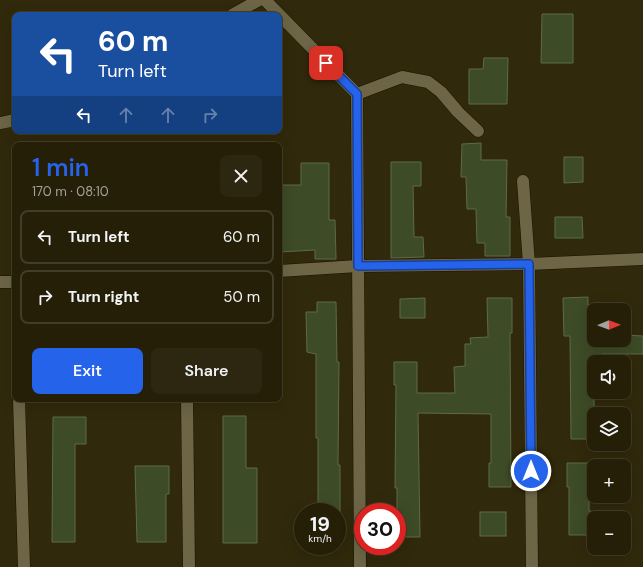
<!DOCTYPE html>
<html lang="en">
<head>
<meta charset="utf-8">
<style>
	:root { --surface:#251f08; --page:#2d2712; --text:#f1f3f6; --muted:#a3a29c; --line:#423d29; --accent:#2563eb }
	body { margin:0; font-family:"DM Sans",sans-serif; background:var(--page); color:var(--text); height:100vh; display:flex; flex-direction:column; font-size:15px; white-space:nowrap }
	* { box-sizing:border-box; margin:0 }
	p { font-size:13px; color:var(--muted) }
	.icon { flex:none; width:22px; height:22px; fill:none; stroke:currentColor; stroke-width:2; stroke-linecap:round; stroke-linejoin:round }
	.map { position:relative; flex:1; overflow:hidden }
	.side { position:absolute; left:12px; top:142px; width:270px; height:260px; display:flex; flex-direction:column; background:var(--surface); border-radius:8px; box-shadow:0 4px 16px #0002,0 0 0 1px var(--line) }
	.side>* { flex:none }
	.hud { position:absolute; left:12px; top:12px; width:270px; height:122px; border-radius:8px; box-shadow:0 4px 16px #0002,0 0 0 1px var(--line); background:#1a4fa0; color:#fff; overflow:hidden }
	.needle { width:26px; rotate:89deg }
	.controls { position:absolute; left:587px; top:303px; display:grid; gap:8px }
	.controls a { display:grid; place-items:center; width:44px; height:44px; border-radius:8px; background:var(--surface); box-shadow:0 4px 16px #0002,0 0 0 1px var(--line); font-size:20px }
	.speed { position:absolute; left:294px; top:503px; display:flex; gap:8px; font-size:20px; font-weight:700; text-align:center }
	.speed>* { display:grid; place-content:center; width:52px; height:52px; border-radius:50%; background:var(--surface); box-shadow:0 4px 16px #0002,0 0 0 1px var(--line); line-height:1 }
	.speed small { font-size:10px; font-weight:400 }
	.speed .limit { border:6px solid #d22; background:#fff; color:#111 }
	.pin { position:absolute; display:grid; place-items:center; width:34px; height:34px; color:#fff; margin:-17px; border-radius:8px; box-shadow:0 2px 6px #0006 }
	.me { position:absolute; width:44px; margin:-22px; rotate:0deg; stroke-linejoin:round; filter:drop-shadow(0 0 3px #0008) }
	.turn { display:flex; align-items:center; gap:14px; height:84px; padding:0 20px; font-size:18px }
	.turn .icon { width:52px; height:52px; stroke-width:2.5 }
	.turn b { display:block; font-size:28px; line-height:34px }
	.lanes { display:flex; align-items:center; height:38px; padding:0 20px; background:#0003; justify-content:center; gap:20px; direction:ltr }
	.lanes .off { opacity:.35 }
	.round { display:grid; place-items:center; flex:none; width:42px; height:42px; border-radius:8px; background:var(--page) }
	.head { display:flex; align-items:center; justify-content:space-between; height:68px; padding:0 20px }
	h1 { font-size:24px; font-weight:600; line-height:30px; color:var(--accent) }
	.primary-button { display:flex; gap:8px; margin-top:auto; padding:8px 20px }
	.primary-button a { flex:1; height:46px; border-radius:8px; background:var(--accent); color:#fff; font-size:16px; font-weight:600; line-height:46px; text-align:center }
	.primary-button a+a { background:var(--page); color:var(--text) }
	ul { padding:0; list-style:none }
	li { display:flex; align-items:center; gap:12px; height:54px; margin:0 8px 6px; padding:0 12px; border:2px solid var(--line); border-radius:8px }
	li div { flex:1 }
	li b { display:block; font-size:15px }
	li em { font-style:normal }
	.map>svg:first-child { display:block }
	.building { fill:#3d4b26; stroke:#5e6a4c }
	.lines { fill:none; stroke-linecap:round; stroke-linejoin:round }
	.service-casing { stroke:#191200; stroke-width:13 }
	.minor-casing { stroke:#191200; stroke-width:13 }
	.secondary-casing { stroke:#191200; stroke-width:13 }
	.service { stroke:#6d6546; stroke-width:12 }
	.minor { stroke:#6d6546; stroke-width:12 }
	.secondary { stroke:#6d6546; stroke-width:12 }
	.route-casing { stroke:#184099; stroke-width:10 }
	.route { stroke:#2563eb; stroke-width:7 }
</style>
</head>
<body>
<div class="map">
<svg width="643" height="567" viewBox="0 0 643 567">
	<rect width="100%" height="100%" fill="#31290b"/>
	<!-- building -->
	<g class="building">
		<polygon points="542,14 573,14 573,63 541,63"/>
		<polygon points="484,58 508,58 507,104 469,104 469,69 483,69"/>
		<polygon points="481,143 481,160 507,160 506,217 510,217 510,256 485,256 485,243 477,243 476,209 467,209 466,177 461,177 462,144"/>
		<polygon points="564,157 583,157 583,182 564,183"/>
		<polygon points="391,162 421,162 421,186 413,186 414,237 423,237 424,257 391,258"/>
		<polygon points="301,163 329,163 329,220 335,220 336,259 315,259 315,250 279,252 279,185 301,185"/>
		<polygon points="555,217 582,217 583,238 555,238"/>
		<polygon points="588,297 588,305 596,305 596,310 594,310 594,340 624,340 624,335 643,336 643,354 602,354 602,362 594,362 594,439 571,439 570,336 564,336 563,298"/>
		<polygon points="425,298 425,318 400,318 400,299"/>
		<polygon points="487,298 512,298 512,333 510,333 511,487 489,487 489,463 491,463 491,414 418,413 420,537 397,537 397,488 395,488 396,385 394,385 394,362 417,362 417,393 455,393 454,367 465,366 465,344 471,344 470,338 488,337"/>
		<polygon points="317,302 336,302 337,362 339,362 338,465 340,465 340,512 318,512 318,438 316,438 316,354 307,352 306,312 317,312"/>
		<polygon points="223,416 246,416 246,468 257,468 257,543 223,543"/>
		<polygon points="53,417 86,417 86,444 75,444 75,542 52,542"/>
		<polygon points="567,463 589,463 589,511 591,511 591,535 569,535 569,487 567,487"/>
		<polygon points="135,466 169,466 169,494 166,494 166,542 137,542"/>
		<rect x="480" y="512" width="26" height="24"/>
	</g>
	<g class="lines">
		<defs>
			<polyline id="service" points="357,94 402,77 428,82 441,92 458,112 478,131"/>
			<g id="minor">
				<polyline points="265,0 357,94 360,567"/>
				<polyline points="523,181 529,264 532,567"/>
				<polyline points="279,271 358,266 529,264 643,259"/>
				<polyline points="0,282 15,282"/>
				<polyline points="19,399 24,567"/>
				<polyline points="187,399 189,567"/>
			</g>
			<g id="secondary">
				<polyline points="232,15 259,0"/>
				<polyline points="0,123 15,120"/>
			</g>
		</defs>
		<!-- service casing -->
		<use href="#service" class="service-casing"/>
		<!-- minor casing -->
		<use href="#minor" class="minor-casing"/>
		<!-- secondary casing -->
		<use href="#secondary" class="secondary-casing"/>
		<!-- service -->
		<use href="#service" class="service"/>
		<!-- minor -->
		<use href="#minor" class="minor"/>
		<!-- secondary -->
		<use href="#secondary" class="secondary"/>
	</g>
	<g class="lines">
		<defs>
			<polyline id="route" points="326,63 357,94 358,266 529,264 531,471"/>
		</defs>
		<!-- route casing -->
		<use href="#route" class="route-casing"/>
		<!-- route -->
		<use href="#route" class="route"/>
	</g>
</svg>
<div class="controls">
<a><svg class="needle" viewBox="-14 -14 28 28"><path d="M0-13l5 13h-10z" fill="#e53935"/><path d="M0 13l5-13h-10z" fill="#a3a29c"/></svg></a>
<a><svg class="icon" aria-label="sound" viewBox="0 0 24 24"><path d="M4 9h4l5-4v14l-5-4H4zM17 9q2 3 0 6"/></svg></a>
<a><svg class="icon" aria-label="layers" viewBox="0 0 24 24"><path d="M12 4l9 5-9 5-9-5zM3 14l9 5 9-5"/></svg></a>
<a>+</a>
<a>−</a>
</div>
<div class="speed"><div>19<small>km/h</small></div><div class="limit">30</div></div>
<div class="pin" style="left:326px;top:63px;background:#d93025"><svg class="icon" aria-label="arrive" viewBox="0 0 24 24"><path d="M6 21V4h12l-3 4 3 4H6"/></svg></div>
<svg class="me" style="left:531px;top:471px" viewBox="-20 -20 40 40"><circle r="17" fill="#2563eb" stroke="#fff" stroke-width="3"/><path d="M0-11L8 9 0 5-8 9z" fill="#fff"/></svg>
<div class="hud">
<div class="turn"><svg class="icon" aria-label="left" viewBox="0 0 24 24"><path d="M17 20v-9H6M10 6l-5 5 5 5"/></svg><div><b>60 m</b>Turn left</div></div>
<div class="lanes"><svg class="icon" aria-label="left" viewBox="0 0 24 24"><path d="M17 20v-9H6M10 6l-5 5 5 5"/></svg><svg class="icon off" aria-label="ahead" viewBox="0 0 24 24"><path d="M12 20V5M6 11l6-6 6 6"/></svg><svg class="icon off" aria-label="ahead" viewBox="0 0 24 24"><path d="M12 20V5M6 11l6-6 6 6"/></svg><svg class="icon off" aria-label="right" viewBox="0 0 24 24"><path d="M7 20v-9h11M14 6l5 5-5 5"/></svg></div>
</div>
<section class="side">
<div class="head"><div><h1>1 min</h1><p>170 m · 08:10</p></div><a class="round"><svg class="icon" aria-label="close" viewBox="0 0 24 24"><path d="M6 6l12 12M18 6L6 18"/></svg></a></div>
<ul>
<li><svg class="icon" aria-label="left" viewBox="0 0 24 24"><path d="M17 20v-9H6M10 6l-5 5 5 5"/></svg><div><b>Turn left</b></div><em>60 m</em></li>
<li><svg class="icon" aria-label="right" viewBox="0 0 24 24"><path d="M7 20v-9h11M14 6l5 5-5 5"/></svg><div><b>Turn right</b></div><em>50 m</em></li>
</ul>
<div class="primary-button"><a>Exit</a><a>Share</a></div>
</section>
</div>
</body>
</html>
